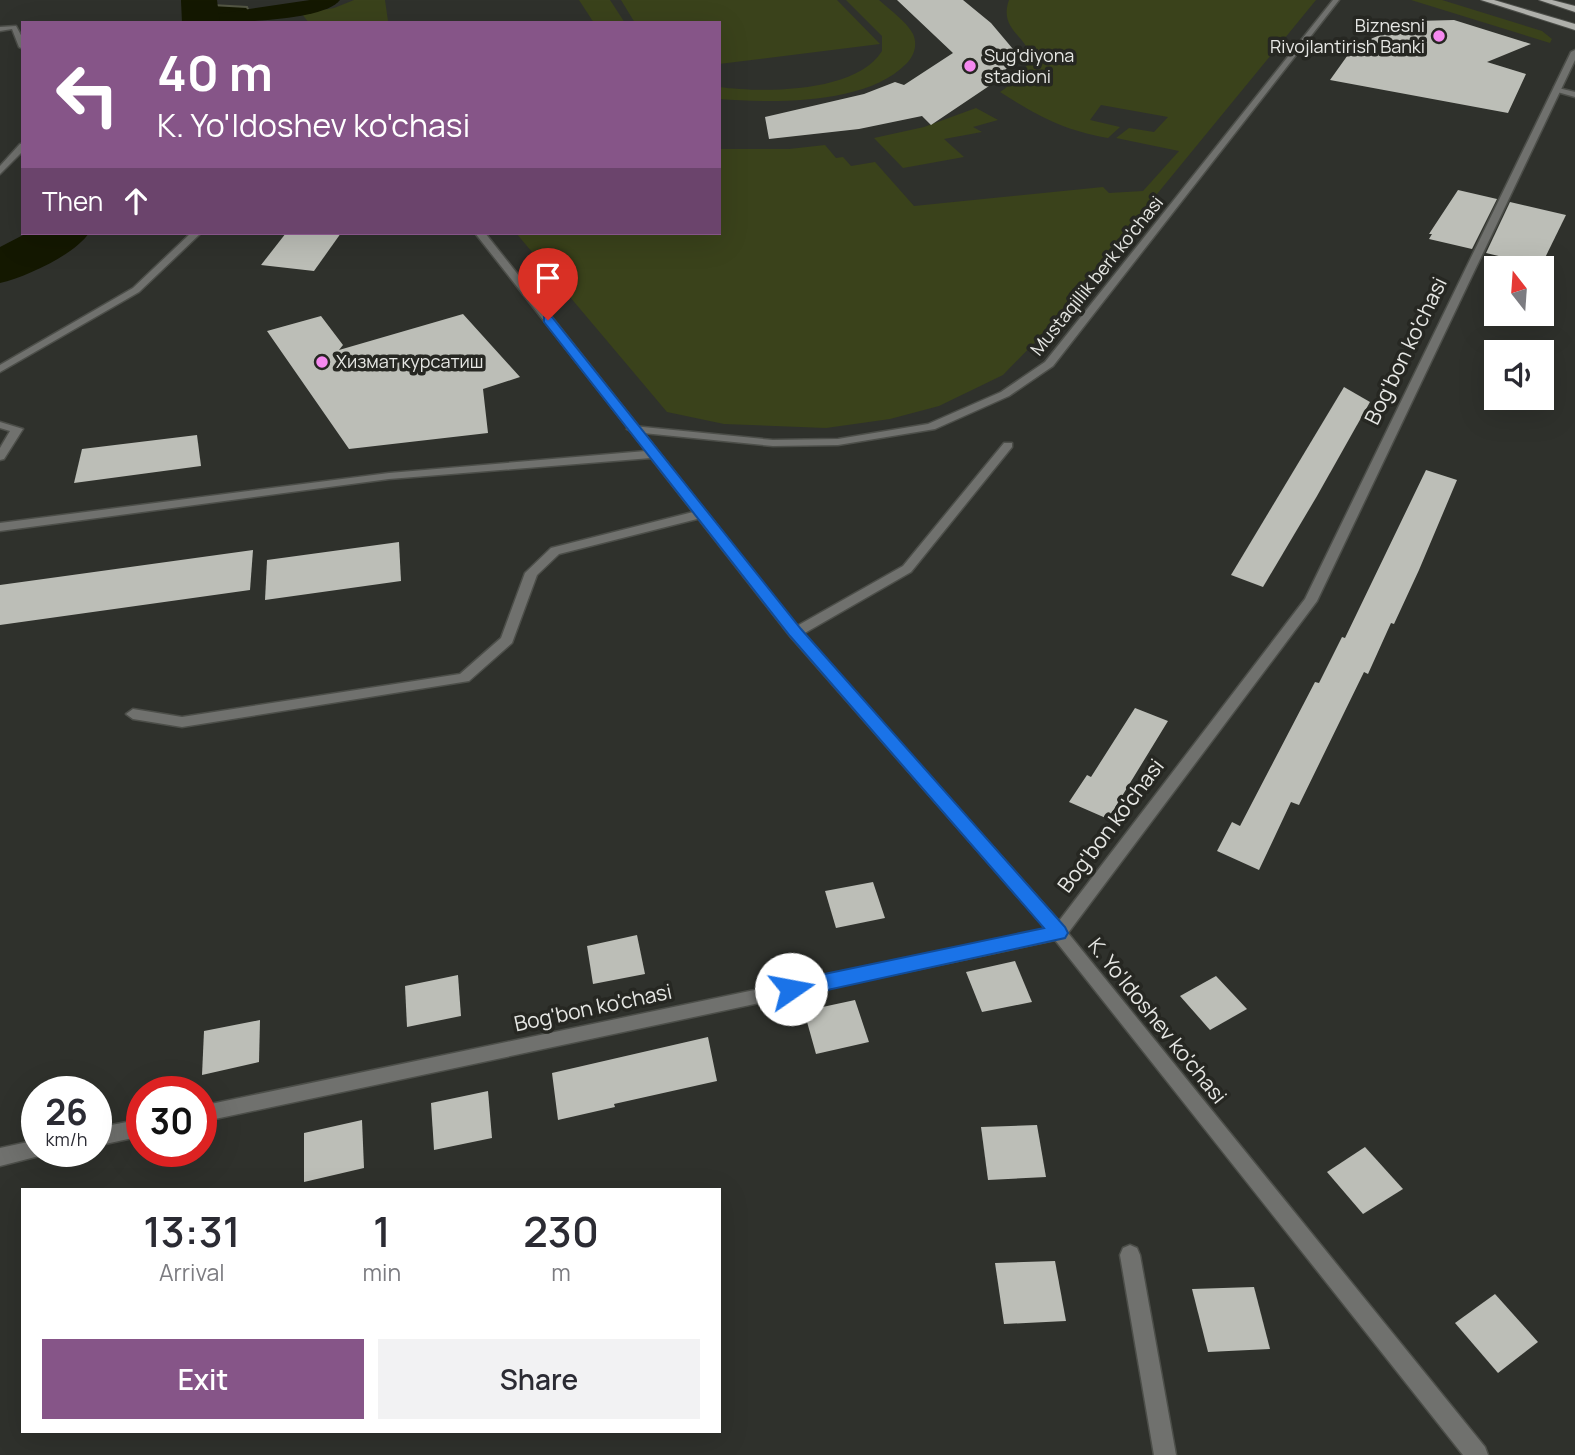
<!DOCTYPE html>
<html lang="en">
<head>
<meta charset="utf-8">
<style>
	:root { --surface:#fff; --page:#f2f2f3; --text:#2b2b33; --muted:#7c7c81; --accent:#865588 }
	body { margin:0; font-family:Manrope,sans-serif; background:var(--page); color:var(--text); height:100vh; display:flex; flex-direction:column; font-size:26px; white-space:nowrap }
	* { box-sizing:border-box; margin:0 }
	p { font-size:23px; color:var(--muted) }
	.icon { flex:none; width:38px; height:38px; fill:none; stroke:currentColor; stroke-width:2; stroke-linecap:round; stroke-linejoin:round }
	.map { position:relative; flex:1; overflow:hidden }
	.panel { position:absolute; left:21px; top:1188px; width:700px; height:245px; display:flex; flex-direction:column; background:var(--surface); border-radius:0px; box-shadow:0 7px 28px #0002 }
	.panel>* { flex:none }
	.top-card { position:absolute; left:21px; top:21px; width:700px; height:214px; border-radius:0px; box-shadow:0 7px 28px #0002; background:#865588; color:#fff; overflow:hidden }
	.needle { width:46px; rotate:343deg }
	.tools { position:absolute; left:1484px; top:256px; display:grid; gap:14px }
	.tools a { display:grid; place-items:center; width:70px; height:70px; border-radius:0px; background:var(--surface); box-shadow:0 7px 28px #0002; font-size:35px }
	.speed { position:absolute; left:21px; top:1076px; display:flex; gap:14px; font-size:35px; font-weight:700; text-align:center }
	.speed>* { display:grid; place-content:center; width:91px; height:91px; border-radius:50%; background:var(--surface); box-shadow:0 7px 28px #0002; line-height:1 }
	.speed small { font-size:18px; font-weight:400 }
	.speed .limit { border:10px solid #d22; background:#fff; color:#111 }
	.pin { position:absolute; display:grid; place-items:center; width:60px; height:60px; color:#fff; margin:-72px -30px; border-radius:50% 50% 50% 0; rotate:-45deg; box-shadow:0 0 7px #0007 }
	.pin .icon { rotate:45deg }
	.me { position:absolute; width:77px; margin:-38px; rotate:78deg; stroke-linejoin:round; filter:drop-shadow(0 0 5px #0008) }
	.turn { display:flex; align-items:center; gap:24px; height:147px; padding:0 21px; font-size:32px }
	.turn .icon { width:91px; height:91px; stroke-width:2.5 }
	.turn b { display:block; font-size:49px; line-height:60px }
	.then { display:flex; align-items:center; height:66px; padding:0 21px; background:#0003; gap:14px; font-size:26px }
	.eta { display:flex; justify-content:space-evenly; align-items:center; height:119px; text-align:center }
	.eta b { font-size:42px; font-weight:600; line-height:49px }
	.cta { display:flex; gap:14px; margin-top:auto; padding:14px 21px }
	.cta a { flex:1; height:80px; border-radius:0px; background:var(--accent); color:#fff; font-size:28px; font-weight:600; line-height:80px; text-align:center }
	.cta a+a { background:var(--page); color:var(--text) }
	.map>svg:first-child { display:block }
	.green { fill:#3a421b }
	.water { fill:#141800; stroke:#535644; stroke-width:2 }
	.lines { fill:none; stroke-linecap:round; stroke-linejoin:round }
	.canal { fill:#141800; fill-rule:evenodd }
	.river { fill:#141800; fill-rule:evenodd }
	.building { fill:#bcbeb7 }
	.service-casing { stroke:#4c4e49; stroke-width:3 }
	.minor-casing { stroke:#4c4e49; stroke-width:3 }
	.primary-casing { stroke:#4c4e49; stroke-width:2 }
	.service { fill:#70716e; fill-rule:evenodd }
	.minor { fill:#70716e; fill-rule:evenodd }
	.primary { fill:#afb0ab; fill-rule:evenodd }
	.route { fill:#1a73e8; stroke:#114b97; stroke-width:2 }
	.poi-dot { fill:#f589ef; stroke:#262722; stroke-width:2.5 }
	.labels { text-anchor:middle; stroke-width:7; stroke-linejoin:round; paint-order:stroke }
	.far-poi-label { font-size:18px; fill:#e6e7e4; stroke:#262722; text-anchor:start }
	.far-street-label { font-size:18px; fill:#e6e7e4; stroke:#262722 }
	.street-label { font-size:21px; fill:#e6e7e4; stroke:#262722 }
</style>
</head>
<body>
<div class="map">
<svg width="1575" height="1455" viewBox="0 0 1575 1455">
	<rect width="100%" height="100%" fill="#2f312c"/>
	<!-- green -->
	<g class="green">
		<polygon points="354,0 385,0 388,21 385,23 309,23 302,14 334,8"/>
		<polygon points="579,0 610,0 625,23 594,23"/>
		<polygon points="621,0 837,0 880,44 719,64 719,23 635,23"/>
		<path d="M846,0H879C890,10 906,21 913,34C918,45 914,56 906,64C866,105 772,103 719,99V87C763,93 856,93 882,51V36Z"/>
		<path d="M1009,0H1316L1039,338L1003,375L939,406L890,419L826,428L724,424L667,412L516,233H719V149H789L825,145L836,158L843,157L851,166L875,162L914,206L1103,187L1109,193L1143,191L1179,151L1116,138L1129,128L1154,132L1168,117L1101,105L1090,120L1120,127L1108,138C1063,130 1038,116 1000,92C1008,86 1020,78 1025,69C1042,38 996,36 1009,0Z"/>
		<polygon points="1411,0 1442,0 1542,31 1552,39 1550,43"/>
		<polygon points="976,108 998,120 973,127 982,132 944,139 964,157 903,168 874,138 924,127"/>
	</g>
	<!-- water -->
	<polygon class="water" points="211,2 212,5 247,7 254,23 190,23 189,5"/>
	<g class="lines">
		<!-- canal -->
		<path class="canal" d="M310,0H340C324,22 220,23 192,23L195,18L203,16Z"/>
		<!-- river -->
		<g class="river">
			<polygon points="181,0 217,0 220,23 182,23"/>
			<path d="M27,233H89C74,255 26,277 0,283V247Z"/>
		</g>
	</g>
	<!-- building -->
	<g class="building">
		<polygon points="897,0 963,0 991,23 1018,55 995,82 931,125 922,116 859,129 769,139 765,117 864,94 895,82 904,85 953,53"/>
		<polygon points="1454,20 1531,44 1487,62 1526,74 1508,113 1330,80 1355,45 1416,21"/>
		<polygon points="1458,190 1497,199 1472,249 1429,239 1432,234 1429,234"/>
		<polygon points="1510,202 1566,215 1541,266 1486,253"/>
		<polygon points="286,233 341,233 314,271 261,265"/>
		<polygon points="463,314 520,377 483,389 488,433 349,449 267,331 321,316 343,345 339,350"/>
		<polygon points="1344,387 1370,402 1317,496 1263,587 1231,575"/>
		<polygon points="197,435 201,466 74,483 82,449"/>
		<polygon points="1426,470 1457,480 1419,570 1394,624 1391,623 1368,674 1364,672 1299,805 1291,802 1259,870 1217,851 1232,822 1240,826 1315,682 1319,683 1342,637 1345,638"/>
		<polygon points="399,542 401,581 265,600 267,560"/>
		<polygon points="253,550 250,590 0,625 0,585"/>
		<polygon points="1135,708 1168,721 1108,819 1069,802 1087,775 1091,777"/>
		<polygon points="873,882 885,918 836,928 825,891"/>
		<polygon points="637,935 645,974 593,984 587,946"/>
		<polygon points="1015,961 1032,1002 982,1012 966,972"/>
		<polygon points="458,975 461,1016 407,1027 405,986"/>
		<polygon points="1216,976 1247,1009 1210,1030 1180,996"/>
		<polygon points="855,1000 869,1042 816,1054 804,1011"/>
		<polygon points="260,1020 259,1062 202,1075 204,1031"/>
		<polygon points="708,1037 717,1081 614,1104 615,1107 558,1120 552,1073"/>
		<polygon points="488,1091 492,1138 434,1150 431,1103"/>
		<polygon points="362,1120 364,1168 304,1182 304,1133"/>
		<polygon points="1037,1125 1046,1177 988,1180 981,1127"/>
		<polygon points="1365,1147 1403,1189 1363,1214 1327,1172"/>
		<polygon points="1055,1261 1066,1321 1004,1324 995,1263"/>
		<polygon points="1254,1287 1270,1349 1208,1352 1192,1289"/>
		<polygon points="1495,1294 1538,1342 1498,1373 1455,1323"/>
	</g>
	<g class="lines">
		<defs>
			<g id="service">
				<polygon points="1333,0 1339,0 1053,366 1009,396 935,429 838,445 773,446 633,432 627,429 633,426 773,440 838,439 928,424 1001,392 1045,362"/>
				<polygon points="16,26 23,39 23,49 19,47 12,29 0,31 0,27"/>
				<polygon points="1554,87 1575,92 1575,97 1554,91"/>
				<polygon points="20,144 23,144 23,151 0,174 0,166"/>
				<polygon points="701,510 705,511 705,517 559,554 537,575 512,643 469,681 182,727 133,719 126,714 133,709 182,717 460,674 501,638 525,573 551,548"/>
			</g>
			<g id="minor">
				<polygon points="1575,50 1575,60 1317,601 1068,933 1485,1447 1488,1455 1463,1455 1055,940 201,1122 201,1106 1046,929 790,636 651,458 389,479 0,531 0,523 389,473 646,451 475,233 485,233 797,626 903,566 1004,443 1012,443 1012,447 911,572 803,634 1059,921 1305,599 1571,52"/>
				<polygon points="191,233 201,233 139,292 0,372 0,365 133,288"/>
				<polygon points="0,422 23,429 4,459 0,460 0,448 10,431 0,428"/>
				<polygon points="142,1119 142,1136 96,1146 96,1128"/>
				<polygon points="37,1140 37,1152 45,1152 43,1155 0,1166 0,1148"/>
				<polygon points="1130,1245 1137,1248 1140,1255 1176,1455 1154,1455 1120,1255 1123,1248"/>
			</g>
			<g id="primary">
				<polygon points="1481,0 1494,0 1575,24 1575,30"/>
				<polygon points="1539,0 1552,0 1575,6 1575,12"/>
			</g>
		</defs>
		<!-- service casing -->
		<use href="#service" class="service-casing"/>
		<!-- minor casing -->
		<use href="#minor" class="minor-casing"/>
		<!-- primary casing -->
		<use href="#primary" class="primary-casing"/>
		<!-- service -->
		<use href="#service" class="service"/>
		<!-- minor -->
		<use href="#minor" class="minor"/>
		<!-- primary -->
		<use href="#primary" class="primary"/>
	</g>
	<!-- route -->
	<polygon class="route" points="544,317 552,317 801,629 1065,927 1068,933 1065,938 791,998 784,995 781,989 784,984 791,981 1044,928 790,636 544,322"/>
	<!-- markers -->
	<g class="poi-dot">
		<circle cx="1439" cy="36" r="7"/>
		<circle cx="970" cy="66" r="7"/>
		<circle cx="322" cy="362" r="7"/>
	</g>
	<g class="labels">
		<!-- far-poi labels -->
		<g class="far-poi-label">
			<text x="1425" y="32" text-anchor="end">Biznesni<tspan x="1425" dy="21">Rivojlantirish Banki</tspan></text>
			<text x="984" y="62">Sug'diyona<tspan x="984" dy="21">stadioni</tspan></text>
			<text x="336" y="368">Хизмат курсатиш</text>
		</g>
		<!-- far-street labels -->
		<g class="far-street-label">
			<text transform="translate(1097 276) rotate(-51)" y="6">Mustaqillik berk ko'chasi</text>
		</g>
		<!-- street labels -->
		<g class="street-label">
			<text transform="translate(1406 351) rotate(-64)" y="7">Bog'bon ko'chasi</text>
			<text transform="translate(1111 826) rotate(-53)" y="7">Bog'bon ko'chasi</text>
			<text transform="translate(593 1008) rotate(-12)" y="7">Bog'bon ko'chasi</text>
			<text transform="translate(1157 1021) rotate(51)" y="7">K. Yo'ldoshev ko'chasi</text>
		</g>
	</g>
</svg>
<div class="tools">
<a><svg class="needle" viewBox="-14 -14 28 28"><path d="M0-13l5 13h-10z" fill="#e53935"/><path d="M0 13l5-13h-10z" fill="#7c7c81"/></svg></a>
<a><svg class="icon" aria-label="sound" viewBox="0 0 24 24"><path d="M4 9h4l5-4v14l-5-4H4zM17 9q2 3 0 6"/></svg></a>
</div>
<div class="speed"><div>26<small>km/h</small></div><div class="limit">30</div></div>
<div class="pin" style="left:548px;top:320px;background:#d93025"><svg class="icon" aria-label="arrive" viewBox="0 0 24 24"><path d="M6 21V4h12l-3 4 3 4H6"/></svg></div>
<svg class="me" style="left:791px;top:989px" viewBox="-20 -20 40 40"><circle r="19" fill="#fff"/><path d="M0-13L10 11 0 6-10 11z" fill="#1a73e8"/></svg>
<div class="top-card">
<div class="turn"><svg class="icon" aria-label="left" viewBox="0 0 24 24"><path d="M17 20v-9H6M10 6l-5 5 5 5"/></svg><div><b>40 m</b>K. Yo'ldoshev ko'chasi</div></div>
<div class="then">Then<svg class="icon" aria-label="ahead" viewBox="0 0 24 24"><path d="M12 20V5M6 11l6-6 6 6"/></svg></div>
</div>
<section class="panel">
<div class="eta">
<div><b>13:31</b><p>Arrival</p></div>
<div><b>1</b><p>min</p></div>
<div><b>230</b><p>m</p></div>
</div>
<div class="cta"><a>Exit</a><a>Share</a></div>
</section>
</div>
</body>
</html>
